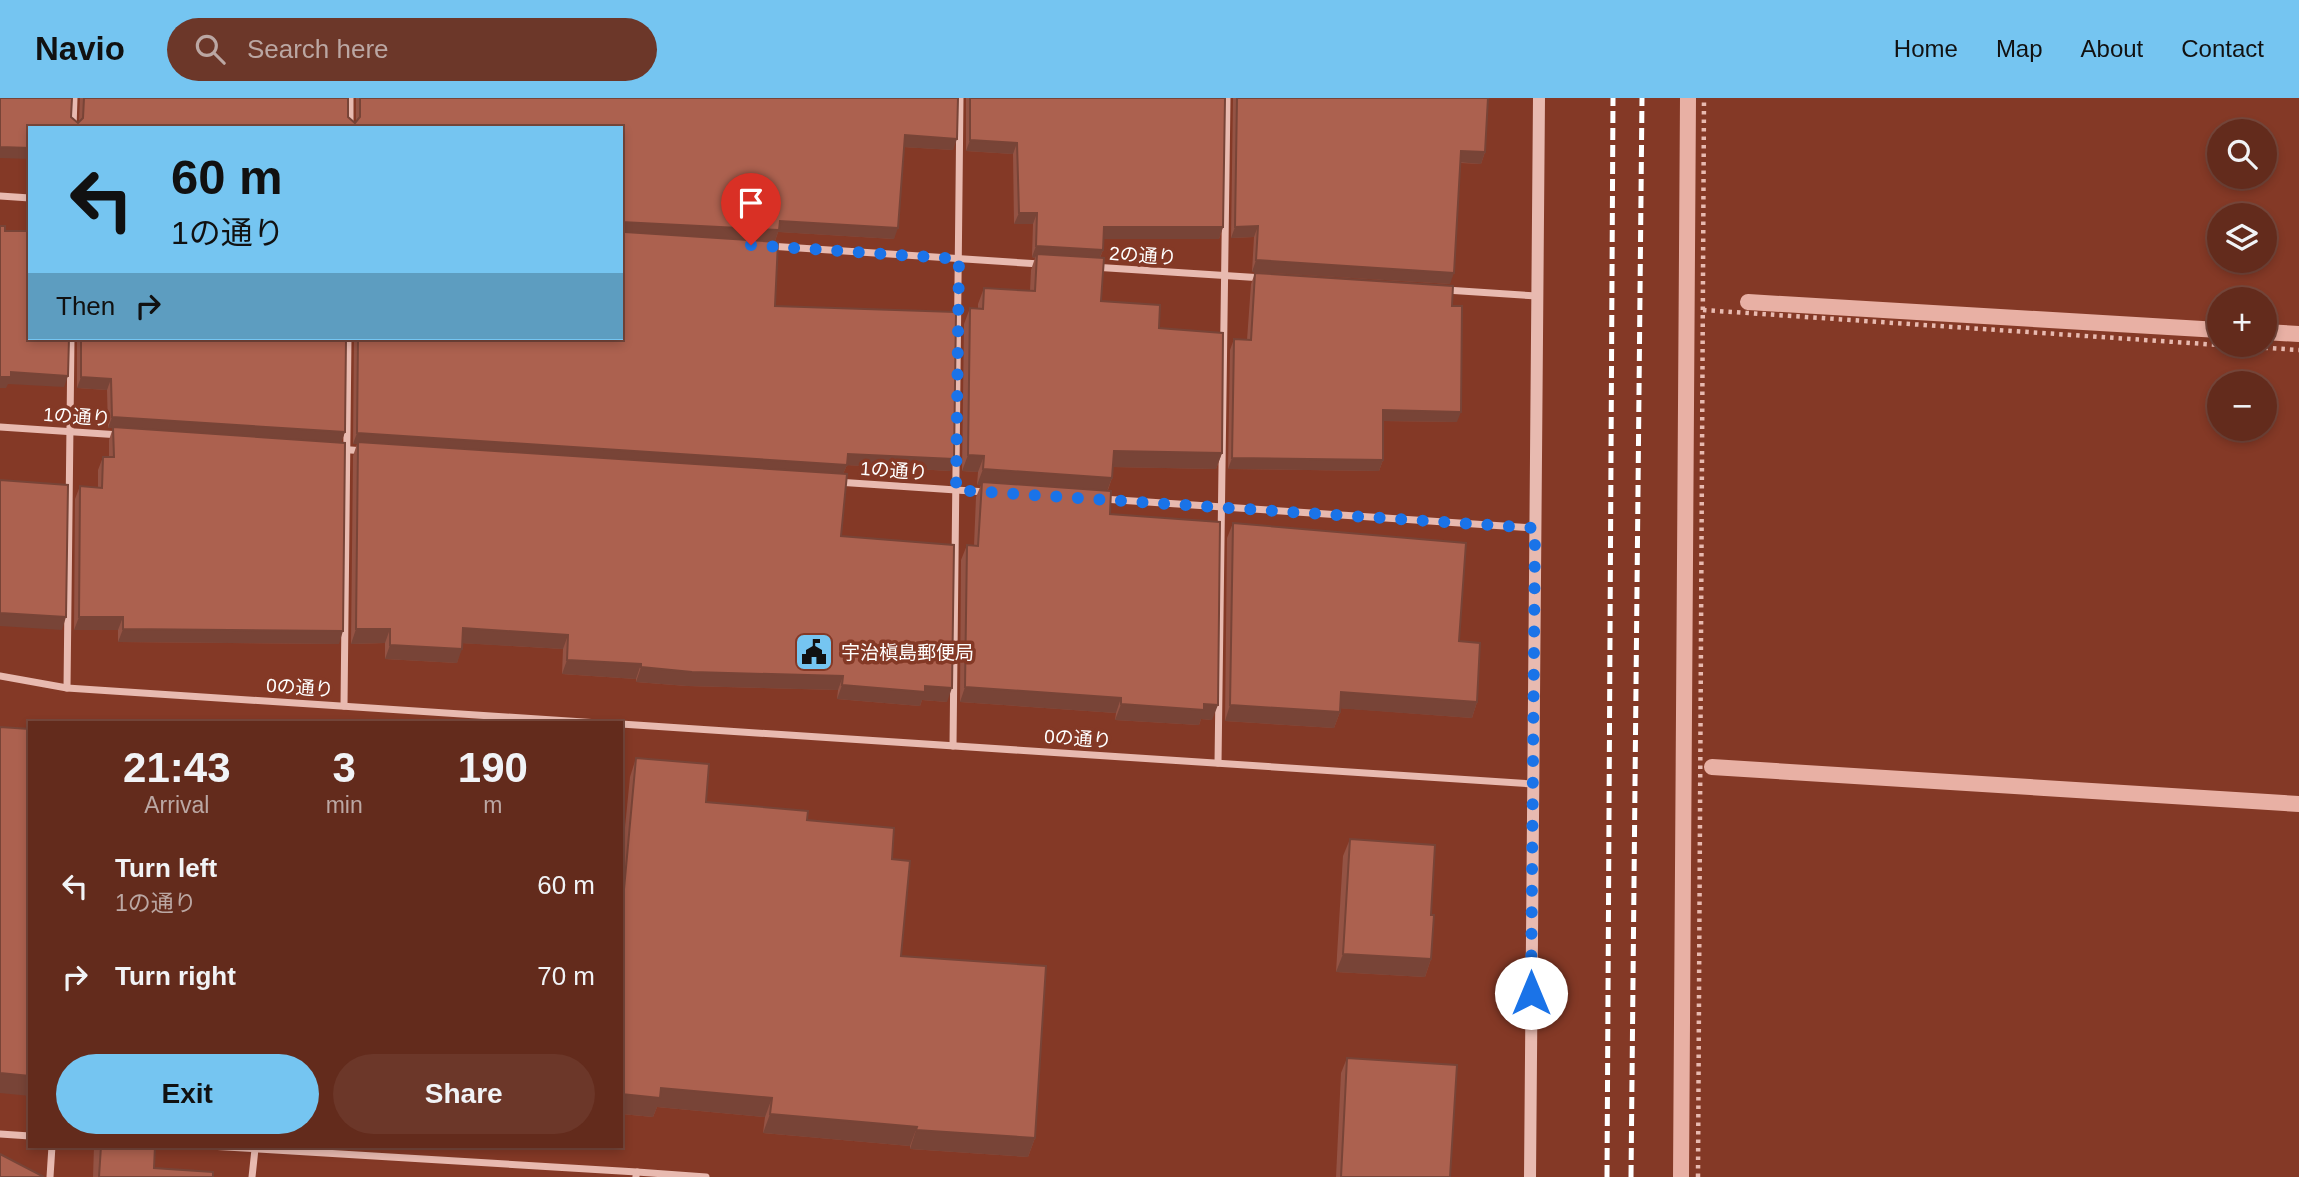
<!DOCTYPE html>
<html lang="en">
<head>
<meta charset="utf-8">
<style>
	:root { --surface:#632b1c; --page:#6c3729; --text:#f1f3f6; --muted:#bba7a3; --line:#77473b; --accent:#75c5f1 }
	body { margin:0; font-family:Arial,"Noto Sans JP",sans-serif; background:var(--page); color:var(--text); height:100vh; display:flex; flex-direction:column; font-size:26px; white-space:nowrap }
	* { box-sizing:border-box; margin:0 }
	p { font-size:23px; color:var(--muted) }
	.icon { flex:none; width:38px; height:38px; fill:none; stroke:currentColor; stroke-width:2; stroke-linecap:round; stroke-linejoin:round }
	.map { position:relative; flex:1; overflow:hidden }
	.sheet { position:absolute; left:28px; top:623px; width:595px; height:427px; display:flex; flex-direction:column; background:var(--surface); border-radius:0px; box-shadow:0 4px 10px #0003,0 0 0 2px var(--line) }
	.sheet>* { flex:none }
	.guide { position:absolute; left:28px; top:28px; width:595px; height:214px; border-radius:0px; box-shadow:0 4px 10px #0003,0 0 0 2px var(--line); background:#75c5f1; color:#111; overflow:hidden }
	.fabs { position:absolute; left:2207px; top:21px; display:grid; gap:14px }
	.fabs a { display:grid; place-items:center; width:70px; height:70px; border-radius:50%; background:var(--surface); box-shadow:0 4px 10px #0003,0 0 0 2px var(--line); font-size:35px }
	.pin { position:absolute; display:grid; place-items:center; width:60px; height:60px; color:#fff; margin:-72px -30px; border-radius:50% 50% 50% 0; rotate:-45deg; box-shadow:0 0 7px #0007 }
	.pin .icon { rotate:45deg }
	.me { position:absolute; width:77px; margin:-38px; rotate:0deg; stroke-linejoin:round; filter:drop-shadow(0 0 5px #0008) }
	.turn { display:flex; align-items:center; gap:24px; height:147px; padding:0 28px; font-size:32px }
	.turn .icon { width:91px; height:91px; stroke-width:2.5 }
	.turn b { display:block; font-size:49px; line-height:60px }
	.then { display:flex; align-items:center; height:66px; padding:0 28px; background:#0003; gap:14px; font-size:26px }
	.eta { display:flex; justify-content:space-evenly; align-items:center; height:119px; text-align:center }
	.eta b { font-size:42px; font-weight:700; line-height:49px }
	.action { display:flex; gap:14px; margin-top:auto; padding:14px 28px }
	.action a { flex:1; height:80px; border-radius:42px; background:var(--accent); color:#111; font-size:28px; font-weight:700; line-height:80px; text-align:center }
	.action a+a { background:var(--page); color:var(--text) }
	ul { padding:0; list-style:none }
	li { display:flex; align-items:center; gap:21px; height:91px; padding:0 28px }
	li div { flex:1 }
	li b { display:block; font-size:26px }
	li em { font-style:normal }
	header { display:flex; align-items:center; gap:42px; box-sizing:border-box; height:98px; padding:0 35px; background:var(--accent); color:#111 }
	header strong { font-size:33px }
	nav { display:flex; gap:38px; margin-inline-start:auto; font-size:24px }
	.search { width:490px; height:63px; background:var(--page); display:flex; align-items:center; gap:18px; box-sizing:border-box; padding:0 24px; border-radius:38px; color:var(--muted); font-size:26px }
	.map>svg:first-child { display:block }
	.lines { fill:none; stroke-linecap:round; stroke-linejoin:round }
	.stream { stroke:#e8b0a4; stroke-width:16 }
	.path { stroke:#e8bab0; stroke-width:4.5; stroke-dasharray:3.5 5; stroke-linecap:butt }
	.minor { stroke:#e8bab0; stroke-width:7 }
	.tertiary { stroke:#e8bab0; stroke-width:12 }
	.rail { stroke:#fff; stroke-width:5; stroke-dasharray:12 5; stroke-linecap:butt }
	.wall { fill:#945344 }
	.shaded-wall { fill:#784437 }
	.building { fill:#ac614f; stroke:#784437; stroke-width:2 }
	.route { stroke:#1a73e8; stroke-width:12; stroke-dasharray:0 21.6 }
	.labels { text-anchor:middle; stroke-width:7; stroke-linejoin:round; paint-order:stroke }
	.street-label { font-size:19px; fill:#fff; stroke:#843926 }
	.poi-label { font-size:19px; fill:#fff; stroke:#843926; text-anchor:start }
</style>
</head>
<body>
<header>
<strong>Navio</strong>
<div class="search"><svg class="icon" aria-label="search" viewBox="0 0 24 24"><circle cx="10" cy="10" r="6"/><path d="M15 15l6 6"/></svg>Search here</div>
<nav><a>Home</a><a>Map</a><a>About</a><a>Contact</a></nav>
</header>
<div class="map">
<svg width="2299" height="1079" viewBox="0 0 2299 1079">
	<rect width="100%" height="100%" fill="#843926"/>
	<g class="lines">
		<!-- stream -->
		<g class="stream">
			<polyline points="1748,204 2219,232"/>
			<polyline points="2264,234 2299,236"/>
			<polyline points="1712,669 2299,706"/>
			<polyline points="1681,1079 1688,0"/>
		</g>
		<!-- path -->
		<g class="path">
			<polyline points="1703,212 2219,247"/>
			<polyline points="2222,247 2299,252"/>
			<polyline points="1698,1079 1704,0"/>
		</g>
		<!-- minor -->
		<g class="minor">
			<polyline points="73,30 74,0"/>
			<polyline points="350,30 350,0"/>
			<polyline points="0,98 30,100"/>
			<polyline points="769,148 1040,166"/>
			<polyline points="1093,169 1263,180"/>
			<polyline points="1446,192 1537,198"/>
			<polyline points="0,329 120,337"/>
			<polyline points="338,351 364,353"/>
			<polyline points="837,384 986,394"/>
			<polyline points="1103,401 1535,430"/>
			<polyline points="0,578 67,590 599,625"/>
			<polyline points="67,590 71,240"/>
			<polyline points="344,608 348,240"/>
			<polyline points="621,626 1533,686"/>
			<polyline points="953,648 960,0"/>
			<polyline points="1218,665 1227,0"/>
			<polyline points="0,1036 30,1038"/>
			<polyline points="209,1048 637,1074"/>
			<polyline points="636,1078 637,1074 706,1079"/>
			<polyline points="50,1079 52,1048"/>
			<polyline points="252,1079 255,1051"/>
		</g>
		<!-- tertiary -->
		<polyline class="tertiary" points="1530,1079 1539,0"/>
		<!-- rail -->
		<g class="rail">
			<polyline points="1607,1079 1613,0"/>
			<polyline points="1631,1079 1642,0"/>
		</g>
	</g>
	<!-- wall -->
	<g class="wall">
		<polygon points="80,0 348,0 348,19 355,25 356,24 356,0 958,0 953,52 904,49 894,141 780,134 778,134 775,143 727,140 775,208 954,361 950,373 847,367 843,376 841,438 947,604 922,602 920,608 837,601 838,592 687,588 636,584 636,581 562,576 563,551 462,545 457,565 385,561 385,545 351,546 353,358 357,346 353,346 354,240 621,240 621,30 30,30 71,19 78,25 79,23"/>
		<polygon points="966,0 1225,0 1223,129 1219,141 1103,141 1103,152 1100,160 1101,203 1159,230 1222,355 1216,371 1113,369 1112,380 1108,392 1110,416 1212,622 1201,621 1199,627 1115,622 1116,615 960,604 961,462 967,447 974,448 976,399 981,387 977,387 978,374 962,373 964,226 970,210 978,211 978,206 984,190 1030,193 1031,172 1035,160 1032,159 1033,126 1014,126 1013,56 966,53"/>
		<polygon points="1233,0 1488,0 1485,54 1481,66 1461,65 1450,186 1252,174 1254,139 1231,140"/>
		<polygon points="1255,175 1452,208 1457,324 1383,323 1383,362 1379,373 1228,371 1230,252 1234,241 1247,242 1251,186"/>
		<polygon points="77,240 346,240 345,334 341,344 339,546 118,544 118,532 74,532 75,401 80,388 98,390 98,372 103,359 109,359 109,342 113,330 108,330 107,292 77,290"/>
		<polygon points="1233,425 1459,543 1477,604 1472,620 1340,610 1340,614 1334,630 1225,623 1227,440"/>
		<polygon points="636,660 706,704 807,722 892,761 901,858 1035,1040 1028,1059 910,1051 910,1048 763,1035 765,1019 657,1009 653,1019 621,1016 621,769 630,679"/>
		<polygon points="1350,741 1431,861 1425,879 1336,874 1343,758"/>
		<polygon points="1347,960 1450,1079 1336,1079 1341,975"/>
		<polygon points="94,1048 155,1048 154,1070 213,1079 93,1079"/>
	</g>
	<!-- shaded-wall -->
	<g class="shaded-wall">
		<polygon points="905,37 957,41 953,52 901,49"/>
		<polygon points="970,42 1017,45 1013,56 966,53"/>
		<polygon points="0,49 30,50 30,61 0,60"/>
		<polygon points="1461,53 1485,54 1481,66 1457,64"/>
		<polygon points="1019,115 1037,115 1033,126 1014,126"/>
		<polygon points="780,123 898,130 894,141 778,134 775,143 621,135 621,124"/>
		<polygon points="1258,128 1254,139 1231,140 1235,129"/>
		<polygon points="1104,129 1223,129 1219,141 1100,141"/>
		<polygon points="1036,148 1103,152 1098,164 1037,156 1035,160 1032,159"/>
		<polygon points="1256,162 1454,175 1450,186 1252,174"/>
		<polygon points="11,274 68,278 64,289 8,286 6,290 0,290 0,282 2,279"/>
		<polygon points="81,279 111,281 107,292 77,290"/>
		<polygon points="1383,312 1461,314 1457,324 1379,323"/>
		<polygon points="112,319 345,334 341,345 108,330"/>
		<polygon points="357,335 848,356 954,361 950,373 844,367 847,367 842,378 353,346"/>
		<polygon points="1114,353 1222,355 1216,371 1108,369"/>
		<polygon points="968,357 984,358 978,374 962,373"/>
		<polygon points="1232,360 1383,362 1379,373 1228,371"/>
		<polygon points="983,371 1112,380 1106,396 982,384 981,387 977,387"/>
		<polygon points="0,515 66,519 62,532 0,528"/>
		<polygon points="79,519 123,519 118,532 74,532"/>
		<polygon points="463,530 568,537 563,551 458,545"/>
		<polygon points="123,531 343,533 339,546 118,544"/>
		<polygon points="356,531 390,531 385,545 351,546"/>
		<polygon points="390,547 462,551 457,565 385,561"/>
		<polygon points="567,562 641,566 636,581 562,576"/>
		<polygon points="641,569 843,578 838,592 687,588 636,584"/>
		<polygon points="842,587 925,588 952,590 947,604 922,602 920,608 837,601"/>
		<polygon points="965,589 1121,600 1116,615 960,604"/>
		<polygon points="1341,594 1477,604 1472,620 1335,610"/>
		<polygon points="1121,606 1204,606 1218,607 1212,622 1201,621 1199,627 1115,622"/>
		<polygon points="1230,607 1340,614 1334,630 1225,623"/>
		<polygon points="1343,856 1431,861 1425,879 1336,874"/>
		<polygon points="0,975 30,978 30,998 0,995"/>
		<polygon points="661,990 772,1000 765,1019 657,1009 653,1019 621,1016 621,996"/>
		<polygon points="770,1016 917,1029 910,1048 763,1035"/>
		<polygon points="916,1032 1035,1040 1028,1059 910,1051"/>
	</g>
	<!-- building -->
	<g class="building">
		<polygon points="0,0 72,0 71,19 78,25 83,20 84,0 348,0 348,19 355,25 360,19 360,0 958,0 957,41 905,37 898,130 780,123 779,132 621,124 621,30 30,30 30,50 0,49"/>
		<polygon points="970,0 1225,0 1223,129 1104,129 1103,152 1036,148 1037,115 1019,115 1017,45 970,42"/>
		<polygon points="1237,0 1488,0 1485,54 1461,53 1454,175 1256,162 1258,128 1235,129"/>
		<polygon points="0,128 5,128 5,133 30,133 30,240 69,240 68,278 11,274 11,279 2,279 2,282 0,282"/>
		<polygon points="621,131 625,134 778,144 775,208 956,214 954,361 848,356 847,367 357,335 358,240 621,240"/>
		<polygon points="1037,156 1104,160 1101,203 1160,207 1159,230 1223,235 1222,355 1114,353 1112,380 983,371 984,358 968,357 970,210 983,211 984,190 1035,193"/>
		<polygon points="1255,175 1453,188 1452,208 1462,208 1461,314 1383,312 1383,362 1232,360 1234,241 1251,242"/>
		<polygon points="81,240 346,240 345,334 112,319 111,281 81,279"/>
		<polygon points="113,329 345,345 343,533 123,531 123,519 79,519 80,388 102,390 103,359 114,359"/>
		<polygon points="358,344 847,376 841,438 954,447 952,590 925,588 925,594 842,587 843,578 692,574 641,569 641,566 567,562 568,537 463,530 462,551 390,547 390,531 356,531"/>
		<polygon points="0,382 68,387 66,519 0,515"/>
		<polygon points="982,384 1111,393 1110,416 1220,424 1218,607 1204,606 1204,612 1121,606 1121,600 965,589 967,447 978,448"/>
		<polygon points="1233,425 1466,445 1459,543 1480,545 1477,604 1341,594 1340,614 1230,607"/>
		<polygon points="0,629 30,631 30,978 0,975"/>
		<polygon points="636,660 709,666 706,704 808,713 807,722 894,730 892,761 910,763 901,858 1046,868 1035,1040 916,1032 917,1029 770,1016 772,1000 661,990 660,1000 621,996 621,824"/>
		<polygon points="1350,741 1435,747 1431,817 1434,817 1431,861 1343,856"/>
		<polygon points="1347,960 1457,967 1450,1079 1341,1079"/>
		<polygon points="101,1048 155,1048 154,1070 213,1074 213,1079 99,1079"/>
		<polygon points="0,1056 44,1079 0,1079"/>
	</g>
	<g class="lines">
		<!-- route -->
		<polyline class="route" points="751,147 959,161 956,392 1535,430 1531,895"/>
	</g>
	<!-- icons -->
	<defs>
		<symbol id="civic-square" viewBox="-11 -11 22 22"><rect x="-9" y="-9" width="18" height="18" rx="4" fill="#75c5f1" stroke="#843926"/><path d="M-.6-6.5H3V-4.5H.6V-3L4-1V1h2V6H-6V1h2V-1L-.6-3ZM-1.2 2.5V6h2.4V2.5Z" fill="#111"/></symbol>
	</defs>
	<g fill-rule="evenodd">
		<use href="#civic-square" x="792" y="532" width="44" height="44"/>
	</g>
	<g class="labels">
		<!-- street labels -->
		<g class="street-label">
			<text transform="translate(1143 157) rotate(4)" y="7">2の通り</text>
			<text transform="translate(77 318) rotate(4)" y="7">1の通り</text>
			<text transform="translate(894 372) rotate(4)" y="7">1の通り</text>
			<text transform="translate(300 589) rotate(4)" y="7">0の通り</text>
			<text transform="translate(1078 640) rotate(4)" y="7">0の通り</text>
		</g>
		<!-- poi labels -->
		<g class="poi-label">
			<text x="841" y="561">宇治槇島郵便局</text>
		</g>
	</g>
</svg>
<div class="fabs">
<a><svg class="icon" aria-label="search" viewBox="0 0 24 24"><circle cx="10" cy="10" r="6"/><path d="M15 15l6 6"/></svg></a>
<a><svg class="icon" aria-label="layers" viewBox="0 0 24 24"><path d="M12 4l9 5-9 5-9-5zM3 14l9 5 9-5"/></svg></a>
<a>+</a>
<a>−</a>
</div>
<div class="pin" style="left:751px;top:147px;background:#d93025"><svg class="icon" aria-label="arrive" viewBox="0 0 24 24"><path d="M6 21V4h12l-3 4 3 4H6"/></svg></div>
<svg class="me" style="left:1531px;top:895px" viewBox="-20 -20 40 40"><circle r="19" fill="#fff"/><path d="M0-13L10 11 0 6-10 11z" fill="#1a73e8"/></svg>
<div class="guide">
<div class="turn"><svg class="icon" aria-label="left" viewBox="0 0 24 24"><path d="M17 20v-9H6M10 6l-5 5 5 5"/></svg><div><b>60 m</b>1の通り</div></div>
<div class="then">Then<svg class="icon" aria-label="right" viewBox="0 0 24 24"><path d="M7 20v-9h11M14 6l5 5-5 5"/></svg></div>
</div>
<section class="sheet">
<div class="eta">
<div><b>21:43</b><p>Arrival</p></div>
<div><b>3</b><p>min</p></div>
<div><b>190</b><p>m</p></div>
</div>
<ul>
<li><svg class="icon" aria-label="left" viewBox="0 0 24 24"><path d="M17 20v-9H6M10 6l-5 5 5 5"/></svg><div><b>Turn left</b><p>1の通り</p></div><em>60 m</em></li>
<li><svg class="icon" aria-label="right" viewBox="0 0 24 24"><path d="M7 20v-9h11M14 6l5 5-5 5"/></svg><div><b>Turn right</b></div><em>70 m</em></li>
</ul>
<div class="action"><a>Exit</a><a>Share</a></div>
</section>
</div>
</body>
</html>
